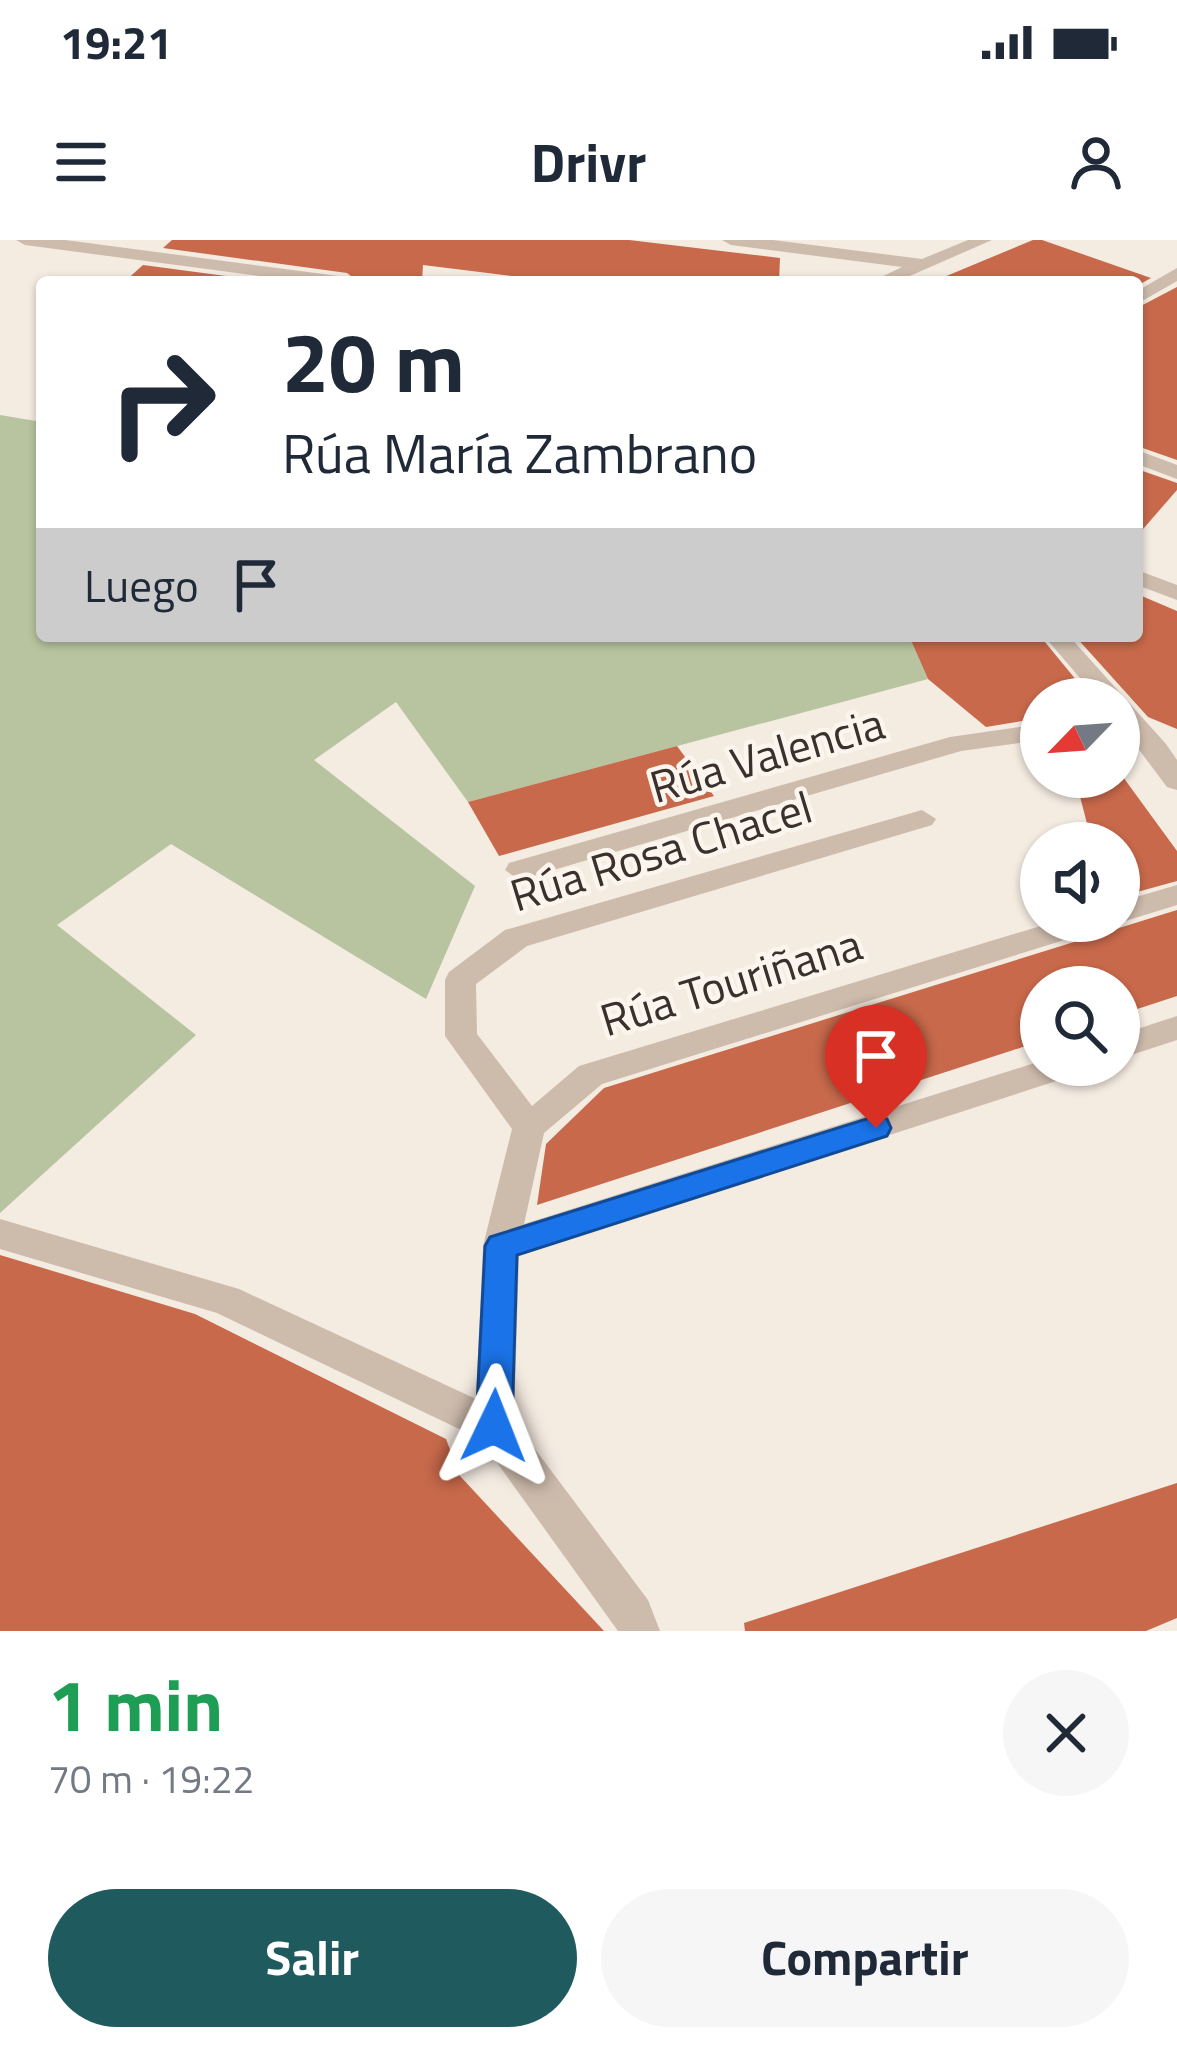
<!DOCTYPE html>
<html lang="es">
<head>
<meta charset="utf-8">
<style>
	:root { --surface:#fff; --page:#f6f6f7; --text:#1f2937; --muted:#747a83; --accent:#1f5a5e }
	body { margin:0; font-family:"Titillium Web",sans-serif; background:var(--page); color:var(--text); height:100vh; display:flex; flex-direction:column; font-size:45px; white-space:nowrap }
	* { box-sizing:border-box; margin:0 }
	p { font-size:39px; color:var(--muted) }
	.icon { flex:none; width:66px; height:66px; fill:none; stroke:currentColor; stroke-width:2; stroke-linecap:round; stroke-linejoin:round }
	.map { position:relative; height:1391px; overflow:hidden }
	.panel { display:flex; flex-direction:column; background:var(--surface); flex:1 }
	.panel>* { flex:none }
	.top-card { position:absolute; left:36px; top:36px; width:1107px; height:366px; border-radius:12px; box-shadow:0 3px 9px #0004; background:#fff; color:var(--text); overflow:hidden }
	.needle { width:78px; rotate:245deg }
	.controls { position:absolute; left:1020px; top:438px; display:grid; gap:24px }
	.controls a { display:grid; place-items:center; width:120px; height:120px; border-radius:50%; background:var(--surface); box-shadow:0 3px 9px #0004; font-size:60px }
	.pin { position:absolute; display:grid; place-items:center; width:102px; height:102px; color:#fff; margin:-123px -51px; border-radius:50% 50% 50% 0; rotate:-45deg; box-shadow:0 0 12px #0007 }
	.pin .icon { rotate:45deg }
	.me { position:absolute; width:132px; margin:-66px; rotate:2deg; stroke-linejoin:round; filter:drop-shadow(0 0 9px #0008) }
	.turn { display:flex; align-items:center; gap:42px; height:252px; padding:0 48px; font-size:54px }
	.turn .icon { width:156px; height:156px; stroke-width:2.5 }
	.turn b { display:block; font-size:84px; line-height:102px }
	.then { display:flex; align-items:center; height:114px; padding:0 48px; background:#0003; gap:24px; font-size:45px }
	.round { display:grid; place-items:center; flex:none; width:126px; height:126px; border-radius:63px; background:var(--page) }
	.summary { display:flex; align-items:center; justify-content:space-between; height:204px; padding:0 48px }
	h1 { font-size:72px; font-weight:700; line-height:90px; color:#1e9e55 }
	.action { display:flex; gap:24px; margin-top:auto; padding:24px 48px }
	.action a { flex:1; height:138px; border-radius:72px; background:var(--accent); color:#fff; font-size:48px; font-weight:700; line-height:138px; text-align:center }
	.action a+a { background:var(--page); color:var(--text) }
	.status { display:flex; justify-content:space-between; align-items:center; height:84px; padding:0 60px; background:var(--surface); direction:ltr }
	.status svg { height:33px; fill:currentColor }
	header { display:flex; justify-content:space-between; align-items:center; height:156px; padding:0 48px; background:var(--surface); font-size:54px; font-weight:700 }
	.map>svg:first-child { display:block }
	.green { fill:#b8c4a0 }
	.building { fill:#c8694b }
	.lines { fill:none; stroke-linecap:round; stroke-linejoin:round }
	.minor { fill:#cdbbac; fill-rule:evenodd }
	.route { fill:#1a73e8; stroke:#114b97; stroke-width:3 }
	.labels { text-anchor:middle; stroke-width:9; stroke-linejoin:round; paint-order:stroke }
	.street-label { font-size:45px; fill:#3b302b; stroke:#fbf5ee }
</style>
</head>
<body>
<div class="status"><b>19:21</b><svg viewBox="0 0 49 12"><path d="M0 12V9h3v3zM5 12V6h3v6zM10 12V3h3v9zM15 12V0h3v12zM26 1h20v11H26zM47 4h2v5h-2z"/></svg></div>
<header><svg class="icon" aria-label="menu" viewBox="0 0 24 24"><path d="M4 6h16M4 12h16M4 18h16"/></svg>Drivr<svg class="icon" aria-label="person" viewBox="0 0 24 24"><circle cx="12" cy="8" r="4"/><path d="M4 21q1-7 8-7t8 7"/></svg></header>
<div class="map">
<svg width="1177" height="1391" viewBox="0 0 1177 1391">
	<rect width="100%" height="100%" fill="#f4ebe1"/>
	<!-- green -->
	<polygon class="green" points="0,175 42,182 42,396 909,396 928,439 468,562 396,462 314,520 475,646 426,759 171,604 57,685 196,795 0,973"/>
	<!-- building -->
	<g class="building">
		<polygon points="172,0 629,0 780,18 779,42 560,42 423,25 422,42 359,42 347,33 163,8"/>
		<polygon points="1033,0 1042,0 1151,38 1137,46 1137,42 932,42"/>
		<polygon points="143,25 271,42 124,42"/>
		<polygon points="1177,47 1177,220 1137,206 1137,68"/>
		<polygon points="1137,229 1177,243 1177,250 1137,296"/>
		<polygon points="1137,354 1177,371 1177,489 1148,477 1075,396 1137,396"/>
		<polygon points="909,396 1040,396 1086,452 1073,447 1081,459 1041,459 1041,478 986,487 928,439"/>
		<polygon points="677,506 714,556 499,616 468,562"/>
		<polygon points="1075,537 1123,537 1177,611 1177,641 1119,657 1119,603 1092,603"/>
		<polygon points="1177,670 1177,756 1119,775 1119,747 1041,747 1041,801 537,965 546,904 604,848"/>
		<polygon points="0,1015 195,1074 446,1199 460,1236 604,1391 0,1391"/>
		<polygon points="1177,1243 1177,1378 1146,1391 745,1391 744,1383"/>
	</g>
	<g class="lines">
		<!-- minor -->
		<g class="minor">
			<polygon points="16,0 65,0 346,37 355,42 305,42 25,5"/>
			<polygon points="722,0 773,0 922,19 968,0 992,0 896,42 871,42 902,27 731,5"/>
			<polygon points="1177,28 1177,41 1137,64 1137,51"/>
			<polygon points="1137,210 1177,225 1177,239 1137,224"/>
			<polygon points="1137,330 1177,345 1177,360 1137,345"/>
			<polygon points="1044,396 1069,396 1166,504 1177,520 1177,550 1167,547 1119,483 1119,459 1098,459"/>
			<polygon points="1041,484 1041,500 961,511 519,640 505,630 509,623 950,497"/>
			<polygon points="922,570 936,579 932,585 527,706 476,744 477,794 532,866 579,826 1057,681 1107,681 1103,688 602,844 544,893 524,984 1041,821 1041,825 1083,825 1078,834 519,1015 514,1181 648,1360 660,1391 618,1391 480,1199 217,1073 0,1009 0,979 239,1049 476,1159 483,1006 512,889 445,796 445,740 449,732 505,690"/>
			<polygon points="1177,645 1177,665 1119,683 1111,681 1119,681 1119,662"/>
			<polygon points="1177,776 1177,800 1119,819 1119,795"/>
		</g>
	</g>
	<!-- route -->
	<polygon class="route" points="876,876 887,879 891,888 887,896 517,1015 512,1186 506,1197 494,1202 481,1197 476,1186 485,1006 490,997"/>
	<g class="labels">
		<!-- street labels -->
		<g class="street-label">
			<text transform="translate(767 515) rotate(-16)" y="16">Rúa Valencia</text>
			<text transform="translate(661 611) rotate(-17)" y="16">Rúa Rosa Chacel</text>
			<text transform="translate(731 742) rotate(-17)" y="16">Rúa Touriñana</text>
		</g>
	</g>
</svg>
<div class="controls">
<a><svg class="needle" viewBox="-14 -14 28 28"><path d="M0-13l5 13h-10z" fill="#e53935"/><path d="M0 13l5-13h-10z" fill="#747a83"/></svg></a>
<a><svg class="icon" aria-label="sound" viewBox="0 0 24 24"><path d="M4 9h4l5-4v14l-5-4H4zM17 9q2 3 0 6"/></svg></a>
<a><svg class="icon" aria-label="search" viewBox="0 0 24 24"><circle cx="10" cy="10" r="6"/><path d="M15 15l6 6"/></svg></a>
</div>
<div class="pin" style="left:876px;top:888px;background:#d93025"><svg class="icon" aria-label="arrive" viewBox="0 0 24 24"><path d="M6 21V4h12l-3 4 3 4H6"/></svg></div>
<svg class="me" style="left:494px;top:1186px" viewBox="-20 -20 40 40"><path d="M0-17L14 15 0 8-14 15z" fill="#1a73e8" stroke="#fff" stroke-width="4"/></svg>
<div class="top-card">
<div class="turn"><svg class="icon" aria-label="right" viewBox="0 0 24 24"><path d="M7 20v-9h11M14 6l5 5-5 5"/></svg><div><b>20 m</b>Rúa María Zambrano</div></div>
<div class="then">Luego<svg class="icon" aria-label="arrive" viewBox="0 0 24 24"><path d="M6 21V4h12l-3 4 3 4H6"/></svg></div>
</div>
</div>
<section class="panel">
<div class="summary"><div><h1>1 min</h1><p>70 m · 19:22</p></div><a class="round"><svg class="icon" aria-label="close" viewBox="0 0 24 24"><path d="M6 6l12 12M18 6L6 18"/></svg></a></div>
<div class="action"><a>Salir</a><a>Compartir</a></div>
</section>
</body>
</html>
